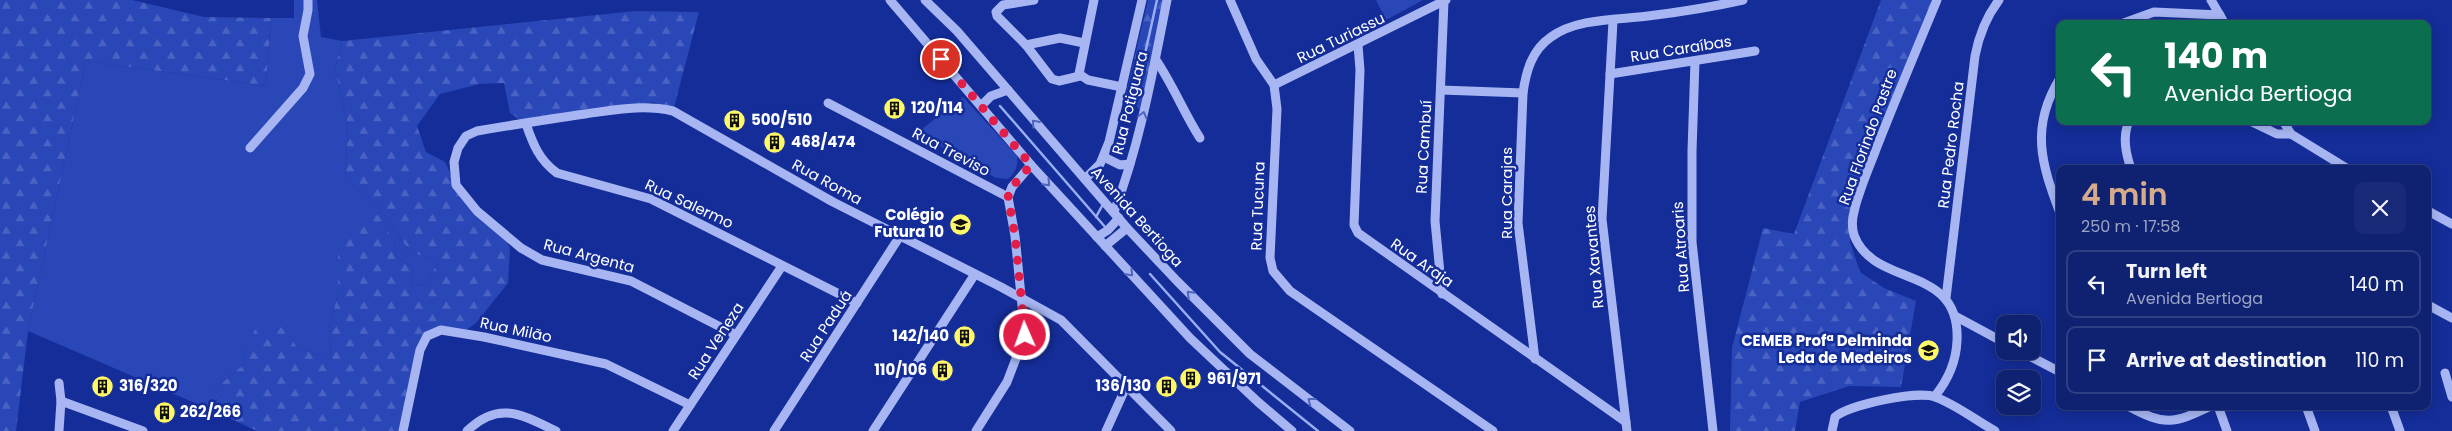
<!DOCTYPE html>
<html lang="en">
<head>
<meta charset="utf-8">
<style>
	:root { --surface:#0f2272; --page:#182a77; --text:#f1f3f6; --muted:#9ba4c4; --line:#2f3f84; --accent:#d6ab8b }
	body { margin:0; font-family:Poppins,sans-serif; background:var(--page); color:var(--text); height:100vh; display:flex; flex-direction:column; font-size:19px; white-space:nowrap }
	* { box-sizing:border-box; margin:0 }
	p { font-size:16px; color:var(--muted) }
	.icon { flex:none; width:28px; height:28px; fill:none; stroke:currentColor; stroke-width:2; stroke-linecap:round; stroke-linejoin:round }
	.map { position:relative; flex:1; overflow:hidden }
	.sheet { position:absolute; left:2056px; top:165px; width:375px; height:245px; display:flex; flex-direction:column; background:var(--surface); border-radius:10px; box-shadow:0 2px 12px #0003,0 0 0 1px var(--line) }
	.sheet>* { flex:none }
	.hud { position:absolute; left:2056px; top:20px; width:375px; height:105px; border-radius:10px; box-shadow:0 2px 12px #0003,0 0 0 1px var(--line); background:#0b6e4f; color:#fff; overflow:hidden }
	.fabs { position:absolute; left:1996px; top:315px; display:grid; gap:10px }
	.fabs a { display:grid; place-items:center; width:45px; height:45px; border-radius:10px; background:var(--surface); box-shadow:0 2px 12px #0003,0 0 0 1px var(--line); font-size:25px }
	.pin { position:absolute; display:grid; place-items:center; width:42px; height:42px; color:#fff; margin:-21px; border:2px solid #fff; border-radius:50%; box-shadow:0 1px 5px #0007 }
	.me { position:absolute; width:55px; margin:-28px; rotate:358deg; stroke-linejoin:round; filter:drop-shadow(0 0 4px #0008) }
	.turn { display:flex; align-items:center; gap:18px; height:105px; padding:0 25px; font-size:22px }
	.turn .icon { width:65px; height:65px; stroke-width:2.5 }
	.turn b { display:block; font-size:35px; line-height:42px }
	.round { display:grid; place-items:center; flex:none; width:52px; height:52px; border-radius:10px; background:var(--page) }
	.summary { display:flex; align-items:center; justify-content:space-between; height:85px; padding:0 25px }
	h1 { font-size:30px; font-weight:600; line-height:38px; color:var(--accent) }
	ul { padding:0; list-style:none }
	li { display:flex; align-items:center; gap:15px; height:68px; margin:0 10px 8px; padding:0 15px; border:2px solid var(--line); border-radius:10px }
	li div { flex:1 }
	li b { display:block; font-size:19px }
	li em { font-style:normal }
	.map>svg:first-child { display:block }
	.green { fill:#2a47b8 }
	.forest { fill:url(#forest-firs) }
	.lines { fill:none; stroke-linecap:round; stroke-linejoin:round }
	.stream { stroke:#99adf5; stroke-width:2.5 }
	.minor { stroke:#a7b6f3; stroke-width:9 }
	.oneway { stroke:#4f64bc }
	.route { stroke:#e11d48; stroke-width:9; stroke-dasharray:0 16.2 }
	.labels { text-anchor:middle; stroke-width:5; stroke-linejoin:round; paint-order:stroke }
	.street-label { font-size:15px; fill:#fff; stroke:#142d98 }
	.poi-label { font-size:15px; font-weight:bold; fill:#fff; stroke:#142d98; text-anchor:start }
</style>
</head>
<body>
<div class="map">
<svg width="2452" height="431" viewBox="0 0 2452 431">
	<defs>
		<pattern id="forest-firs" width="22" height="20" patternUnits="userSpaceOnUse" patternTransform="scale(1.25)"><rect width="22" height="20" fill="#2a47b8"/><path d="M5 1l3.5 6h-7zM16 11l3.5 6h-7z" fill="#4a63c3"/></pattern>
	</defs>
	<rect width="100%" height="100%" fill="#142d98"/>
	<!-- green -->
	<g class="green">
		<polygon points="294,0 317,0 321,37 342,41 335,69 348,125 345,179 374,201 411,253 439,260 426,284 411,285 413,269 396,256 394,242 338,249 338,294 329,328 331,360 298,348 280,327 245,350 242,366 215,389 218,413 28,331 86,61 266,86 271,18 294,18"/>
		<polygon points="1376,0 1423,0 1386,20"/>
		<path d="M963,97L1017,156C1018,166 1016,172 1008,179L996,178L917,133Z"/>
	</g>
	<!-- forest -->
	<g class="forest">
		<polygon points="0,0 132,0 204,17 271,18 266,86 86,61 28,331 16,431 0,431"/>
		<polygon points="1148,0 1165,0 1140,110 1126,94"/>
		<polygon points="1881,0 1937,0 1853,223 1850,242 1860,272 1884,288 1916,301 1901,387 1849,386 1800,402 1795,431 1730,431 1732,348 1763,228 1794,234"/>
		<polygon points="636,11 699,12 673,111 653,102 637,107 526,124 510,113 504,83 480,84 440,94 417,126 426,152 445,162 456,185 501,231 510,248 508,283 476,323 462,333 433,332 427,336 403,431 257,431 218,413 215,389 242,366 245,350 258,324 280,326 298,348 331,360 329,328 338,294 338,249 357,221 378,215 394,242 396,256 413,269 411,285 426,284 439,260 411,253 374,201 345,179 348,125 335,69 342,41"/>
	</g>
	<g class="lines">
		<!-- stream -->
		<g class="stream">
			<polyline points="1136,94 1157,0"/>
			<polyline points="1000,106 1106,228"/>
			<polyline points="1096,217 1102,206"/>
			<polyline points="1150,274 1220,352 1318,431"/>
		</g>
		<!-- minor -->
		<g class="minor">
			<polyline points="890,0 1031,165 1190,338 1258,402 1292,431"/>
			<polyline points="925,0 957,31 1127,228 1177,281 1250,354 1350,431"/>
			<polyline points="1034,0 1003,5 996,12 997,16 1026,45 1052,79 1059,81 1080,76"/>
			<polyline points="1094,0 1079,74 1088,80 1122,87"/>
			<polyline points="1230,0 1256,59 1274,85 1277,109 1270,258 1273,271 1290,291 1493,431"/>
			<polyline points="2211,0 2225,24"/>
			<polyline points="1613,21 1602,219 1627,431"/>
			<polyline points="2121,24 2154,12 2220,15"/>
			<polyline points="1026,45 1060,38 1084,43"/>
			<polyline points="1358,45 1360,70 1354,225 1358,233 1626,422"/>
			<path d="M1156,60C1173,85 1184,113 1200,138"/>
			<polyline points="1695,61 1692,151 1692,242 1713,431"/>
			<polyline points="1610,74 1755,51"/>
			<path d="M2060,78C2030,127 2041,163 2060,213"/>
			<polyline points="1274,85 1446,0"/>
			<polyline points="1441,90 1523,93"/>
			<polyline points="828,103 1008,197"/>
			<polyline points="981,106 991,96 1008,90"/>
			<path d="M2129,121C2122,137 2126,154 2131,169"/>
			<polyline points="2250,121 2277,134 2291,134"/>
			<polyline points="2283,121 2291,134 2348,169"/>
			<path d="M526,124C533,144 539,160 557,173L651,199L857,303"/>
			<polyline points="250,148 303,88 310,74 303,36 308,10 308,0"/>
			<polyline points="1104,157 1120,165 1130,164"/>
			<polyline points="1085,179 1100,164 1109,142 1142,0"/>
			<polyline points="2428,211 2452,224"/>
			<path d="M1114,212C1140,144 1153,71 1167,0"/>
			<polyline points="1097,237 1108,230 1119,218"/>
			<polyline points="1105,246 1127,228"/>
			<polyline points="1442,294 1435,221 1444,1"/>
			<path d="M1946,298L1975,56C1979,35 1986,17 1999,0"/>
			<polyline points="2428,305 2452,318"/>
			<polyline points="1955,316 2005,343"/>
			<path d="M736,335L631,281L542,260L521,248L477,211L456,185L454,162L458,148L466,136L477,131C513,125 549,119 585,114C615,110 643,104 673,111L833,202L1001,287L1061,320L1171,431"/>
			<polyline points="2020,351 2060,372"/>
			<path d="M1535,359L1518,223L1523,93C1526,71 1532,50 1551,37C1577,18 1618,20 1648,16C1680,12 1712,7 1743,0"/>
			<polyline points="2445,373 2452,397"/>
			<polyline points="59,383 61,401"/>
			<path d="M1935,396C1948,380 1956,363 1957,341C1961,263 1874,289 1854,235C1852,228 1852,219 1854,212C1859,189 1870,166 1878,144C1897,96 1917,48 1937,0"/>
			<path d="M2128,406C2165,426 2173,424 2211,406"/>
			<polyline points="2218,406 2227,431"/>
			<polyline points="2306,406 2315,431"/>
			<polyline points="2391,406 2400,431"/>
			<polyline points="59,431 61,401 143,431"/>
			<polyline points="403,431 420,350 427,336 441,330 484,337 606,364 690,405"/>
			<path d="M467,431C499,400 522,415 556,431"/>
			<polyline points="673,431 782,266"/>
			<polyline points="774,431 900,236"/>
			<polyline points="873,431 975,274"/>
			<polyline points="976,431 1007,382 1025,335 1015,236 1008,197 1012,187 1031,165"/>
			<polyline points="1106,431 1126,387"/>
			<path d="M1832,431L1835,417C1848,405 1918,390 1935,397C1955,404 1977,421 1995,431"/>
		</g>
	</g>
	<!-- one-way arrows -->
	<defs><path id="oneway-chevron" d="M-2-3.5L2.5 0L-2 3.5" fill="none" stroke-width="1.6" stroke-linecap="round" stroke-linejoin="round" transform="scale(1.25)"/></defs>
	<g class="oneway">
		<use href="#oneway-chevron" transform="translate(1143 115) rotate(-75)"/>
		<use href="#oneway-chevron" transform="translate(1035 123) rotate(-131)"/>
		<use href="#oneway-chevron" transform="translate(1047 183) rotate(47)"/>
		<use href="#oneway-chevron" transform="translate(1130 273) rotate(47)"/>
		<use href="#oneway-chevron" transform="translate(1190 294) rotate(-135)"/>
		<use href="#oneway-chevron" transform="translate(1311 401) rotate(-143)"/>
	</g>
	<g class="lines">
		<!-- route -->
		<polyline class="route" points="941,59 1031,165 1012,187 1008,197 1015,236 1025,335"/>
	</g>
	<!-- icons -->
	<defs>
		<symbol id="building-disc" viewBox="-11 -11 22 22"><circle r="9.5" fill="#fff968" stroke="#142d98"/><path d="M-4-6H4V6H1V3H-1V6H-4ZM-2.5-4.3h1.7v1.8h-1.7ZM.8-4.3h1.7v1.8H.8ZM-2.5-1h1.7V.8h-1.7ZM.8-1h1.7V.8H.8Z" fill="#111"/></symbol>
		<symbol id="school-disc" viewBox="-11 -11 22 22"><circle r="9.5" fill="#fff968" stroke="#142d98"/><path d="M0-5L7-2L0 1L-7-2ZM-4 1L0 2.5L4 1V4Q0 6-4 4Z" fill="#111"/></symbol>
	</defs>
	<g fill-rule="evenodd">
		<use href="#building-disc" x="882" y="96" width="25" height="25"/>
		<use href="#building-disc" x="722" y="108" width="25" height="25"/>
		<use href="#building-disc" x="762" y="130" width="25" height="25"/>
		<use href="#school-disc" x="948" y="212" width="25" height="25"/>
		<use href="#building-disc" x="952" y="324" width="25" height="25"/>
		<use href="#school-disc" x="1916" y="338" width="25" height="25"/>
		<use href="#building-disc" x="930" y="358" width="25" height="25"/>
		<use href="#building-disc" x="1178" y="366" width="25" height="25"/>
		<use href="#building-disc" x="90" y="374" width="25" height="25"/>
		<use href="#building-disc" x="1154" y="374" width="25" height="25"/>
		<use href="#building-disc" x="152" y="400" width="25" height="25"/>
	</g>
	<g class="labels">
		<!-- street labels -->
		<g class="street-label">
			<text transform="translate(1341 38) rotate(-26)" y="5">Rua Turiassu</text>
			<text transform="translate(1681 49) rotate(-9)" y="5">Rua Caraíbas</text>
			<text transform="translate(1130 103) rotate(-76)" y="5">Rua Potiguara</text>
			<text transform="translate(1868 137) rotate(-70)" y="5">Rua Florindo Pastre</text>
			<text transform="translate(1951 145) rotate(-83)" y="5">Rua Pedro Rocha</text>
			<text transform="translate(1424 147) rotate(-87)" y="5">Rua Cambuí</text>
			<text transform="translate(951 152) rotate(28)" y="5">Rua Treviso</text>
			<text transform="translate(827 182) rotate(29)" y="5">Rua Roma</text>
			<text transform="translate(1507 193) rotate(-90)" y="5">Rua Carajas</text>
			<text transform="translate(689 204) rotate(25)" y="5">Rua Salermo</text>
			<text transform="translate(1258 206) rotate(-88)" y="5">Rua Tucuna</text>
			<text transform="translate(1137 217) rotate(48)" y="5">Avenida Bertioga</text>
			<text transform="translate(1681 247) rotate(-94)" y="5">Rua Atroaris</text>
			<text transform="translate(589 256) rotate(15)" y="5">Rua Argenta</text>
			<text transform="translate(1594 257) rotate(-95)" y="5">Rua Xavantes</text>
			<text transform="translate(1422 263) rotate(35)" y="5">Rua Araja</text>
			<text transform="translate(826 326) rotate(-57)" y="5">Rua Paduá</text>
			<text transform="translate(516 330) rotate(12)" y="5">Rua Milão</text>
			<text transform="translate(716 341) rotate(-57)" y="5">Rua Veneza</text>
		</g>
		<!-- poi labels -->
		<g class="poi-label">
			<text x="911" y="113">120/114</text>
			<text x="751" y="125">500/510</text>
			<text x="791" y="147">468/474</text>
			<text x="944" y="220" text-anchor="end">Colégio<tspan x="944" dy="17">Futura 10</tspan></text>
			<text x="949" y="341" text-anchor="end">142/140</text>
			<text x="1912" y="346" text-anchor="end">CEMEB Profª Delminda<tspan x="1912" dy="17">Leda de Medeiros</tspan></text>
			<text x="927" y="375" text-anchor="end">110/106</text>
			<text x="1207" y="384">961/971</text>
			<text x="119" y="391">316/320</text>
			<text x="1151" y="391" text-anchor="end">136/130</text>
			<text x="180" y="417">262/266</text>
		</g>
	</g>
</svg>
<div class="fabs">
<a><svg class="icon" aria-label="sound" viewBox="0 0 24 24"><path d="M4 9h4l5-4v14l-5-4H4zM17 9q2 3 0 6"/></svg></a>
<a><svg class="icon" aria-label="layers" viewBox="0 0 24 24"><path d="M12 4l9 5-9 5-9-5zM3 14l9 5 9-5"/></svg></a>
</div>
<div class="pin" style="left:941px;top:59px;background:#d93025"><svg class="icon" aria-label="arrive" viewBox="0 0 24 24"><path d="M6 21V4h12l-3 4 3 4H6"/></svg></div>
<svg class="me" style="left:1025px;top:335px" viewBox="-20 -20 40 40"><circle r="17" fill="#e11d48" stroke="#fff" stroke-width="3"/><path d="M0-11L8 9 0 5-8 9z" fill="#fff"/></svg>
<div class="hud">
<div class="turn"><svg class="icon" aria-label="left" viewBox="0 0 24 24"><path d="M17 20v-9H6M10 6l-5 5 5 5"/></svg><div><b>140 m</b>Avenida Bertioga</div></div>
</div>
<section class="sheet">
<div class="summary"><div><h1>4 min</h1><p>250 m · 17:58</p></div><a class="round"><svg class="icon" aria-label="close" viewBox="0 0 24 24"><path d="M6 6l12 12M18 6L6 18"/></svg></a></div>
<ul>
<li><svg class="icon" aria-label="left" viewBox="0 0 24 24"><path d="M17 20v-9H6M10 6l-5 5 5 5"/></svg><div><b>Turn left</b><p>Avenida Bertioga</p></div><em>140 m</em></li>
<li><svg class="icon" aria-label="arrive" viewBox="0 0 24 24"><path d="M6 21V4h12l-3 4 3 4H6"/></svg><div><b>Arrive at destination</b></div><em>110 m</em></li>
</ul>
</section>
</div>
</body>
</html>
